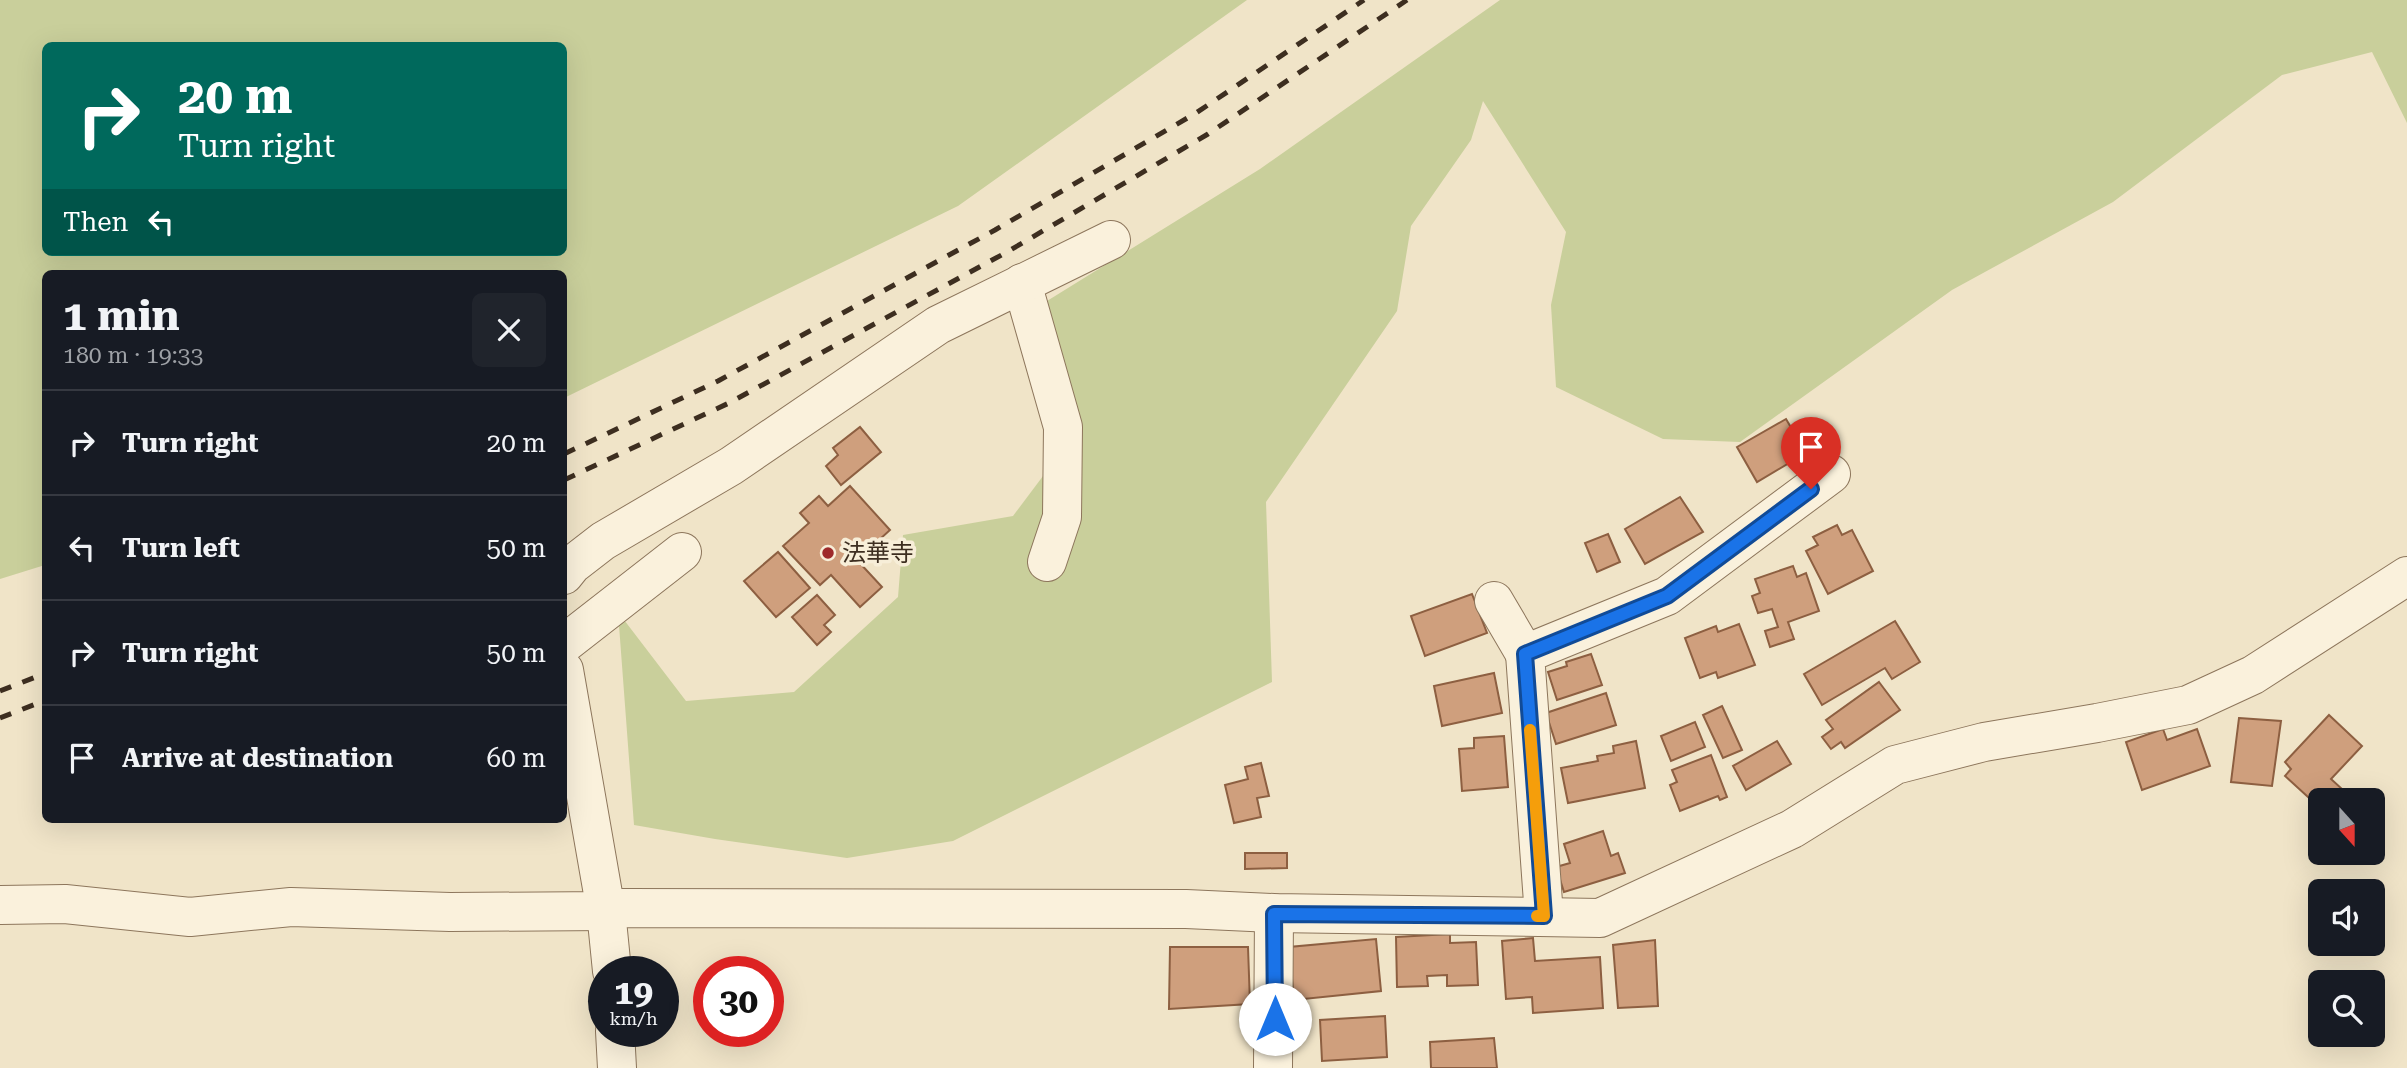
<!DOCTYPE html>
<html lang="en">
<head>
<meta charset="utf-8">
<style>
	:root { --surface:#171b24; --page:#20242c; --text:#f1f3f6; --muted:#9ea1a6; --line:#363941 }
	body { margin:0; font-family:"Roboto Serif","Noto Sans JP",serif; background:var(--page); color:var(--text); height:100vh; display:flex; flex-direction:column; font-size:26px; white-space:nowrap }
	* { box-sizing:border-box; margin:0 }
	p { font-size:23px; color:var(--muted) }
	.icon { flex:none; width:38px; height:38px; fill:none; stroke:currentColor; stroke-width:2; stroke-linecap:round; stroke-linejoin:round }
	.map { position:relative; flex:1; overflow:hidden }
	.details { position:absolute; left:42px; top:270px; width:525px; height:553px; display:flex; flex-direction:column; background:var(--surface); border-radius:10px; box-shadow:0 7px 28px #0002 }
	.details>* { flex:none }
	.top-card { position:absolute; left:42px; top:42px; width:525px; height:214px; border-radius:10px; box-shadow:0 7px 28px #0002; background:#00695c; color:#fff; overflow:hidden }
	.needle { width:46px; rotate:159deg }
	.fabs { position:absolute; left:2308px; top:788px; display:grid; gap:14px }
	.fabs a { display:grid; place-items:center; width:77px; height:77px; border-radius:10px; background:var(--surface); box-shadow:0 7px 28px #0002; font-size:35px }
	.speed { position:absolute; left:588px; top:956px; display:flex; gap:14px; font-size:35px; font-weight:700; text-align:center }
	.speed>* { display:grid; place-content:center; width:91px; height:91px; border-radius:50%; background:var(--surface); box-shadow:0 7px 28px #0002; line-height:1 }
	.speed small { font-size:18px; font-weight:400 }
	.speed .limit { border:10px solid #d22; background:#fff; color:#111 }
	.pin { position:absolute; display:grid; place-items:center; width:60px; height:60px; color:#fff; margin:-72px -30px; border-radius:50% 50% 50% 0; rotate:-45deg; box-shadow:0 0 7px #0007 }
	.pin .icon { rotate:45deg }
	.me { position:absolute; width:77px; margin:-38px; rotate:0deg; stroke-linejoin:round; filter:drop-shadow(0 0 5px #0008) }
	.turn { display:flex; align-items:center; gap:24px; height:147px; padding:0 21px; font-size:32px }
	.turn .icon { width:91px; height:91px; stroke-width:2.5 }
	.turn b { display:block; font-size:49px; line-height:60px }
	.then { display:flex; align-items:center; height:66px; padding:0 21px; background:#0003; gap:14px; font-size:26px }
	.round { display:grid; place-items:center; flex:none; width:74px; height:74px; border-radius:10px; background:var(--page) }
	.overview { display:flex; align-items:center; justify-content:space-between; height:119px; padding:0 21px }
	h1 { font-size:42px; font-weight:700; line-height:52px }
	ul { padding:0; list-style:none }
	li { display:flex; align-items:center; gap:21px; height:105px; padding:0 21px; border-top:2px solid var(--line) }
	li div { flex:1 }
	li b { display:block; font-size:26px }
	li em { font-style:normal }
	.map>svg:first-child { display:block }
	.green { fill:#c9cf9b; fill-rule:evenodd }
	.building { fill:#cf9f7d; stroke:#8d5f41; stroke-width:2 }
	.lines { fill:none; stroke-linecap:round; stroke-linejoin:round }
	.minor-casing { stroke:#8d765c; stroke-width:40 }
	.minor { stroke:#faf1dc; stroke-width:38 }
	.rail { stroke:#3d2e20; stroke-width:5; stroke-dasharray:12 12; stroke-linecap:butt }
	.route-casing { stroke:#114b97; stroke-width:18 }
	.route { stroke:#1a73e8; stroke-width:12 }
	.slow { stroke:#f59e0b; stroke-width:12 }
	.poi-dot { fill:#9e2a2b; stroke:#f7eed8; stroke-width:2.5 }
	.labels { text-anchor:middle; stroke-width:7; stroke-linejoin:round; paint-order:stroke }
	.poi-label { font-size:24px; fill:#3d2e20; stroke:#f7eed8; text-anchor:start }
</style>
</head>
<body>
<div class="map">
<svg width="2407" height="1068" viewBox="0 0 2407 1068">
	<rect width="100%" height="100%" fill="#f0e4c8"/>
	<!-- green -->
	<g class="green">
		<path d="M0,0H1247L958,206L564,398V273H46L45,565L0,579ZM46,46H564V252H46Z"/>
		<polygon points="1500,0 2407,0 2407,123 2372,52 2282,75 2113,202 1952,290 1740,442 1663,439 1556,387 1551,305 1566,232 1483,101 1471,140 1411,226 1397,311 1266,502 1272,682 953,841 847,858 715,839 634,825 618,612 686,701 794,692 898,597 903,535 1013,516 1043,476 1047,301 1260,169"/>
	</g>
	<!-- building -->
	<g class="building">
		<polygon points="1786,419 1806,453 1757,482 1737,447"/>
		<polygon points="860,427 881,452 841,485 826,466 838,455 833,448"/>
		<polygon points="850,486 890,530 857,560 882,587 860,607 831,575 820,585 783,546 809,523 800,513 819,496 828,506"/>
		<polygon points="1680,497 1703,532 1645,564 1625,529"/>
		<polygon points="1837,525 1842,535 1852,530 1873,571 1828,594 1806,551 1818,545 1813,537"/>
		<polygon points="1608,534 1620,562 1597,572 1585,543"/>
		<polygon points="778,552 810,588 776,617 744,581"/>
		<polygon points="1793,566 1797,577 1806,573 1819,611 1788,622 1794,639 1770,647 1765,631 1778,627 1772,609 1758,613 1752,596 1760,593 1755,579"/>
		<polygon points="1472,594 1487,633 1425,656 1411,616"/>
		<polygon points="817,595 835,615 824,625 831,632 817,645 792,617"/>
		<polygon points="1895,621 1920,662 1892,679 1885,668 1822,705 1804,674"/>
		<polygon points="1739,624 1755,665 1718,678 1716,672 1700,678 1685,638 1716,626 1718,632"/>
		<polygon points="1591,654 1602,685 1557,700 1548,672 1567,666 1566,662"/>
		<polygon points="1494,673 1502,713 1442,726 1434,686"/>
		<polygon points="1879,682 1900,710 1845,748 1841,742 1831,749 1822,737 1833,729 1826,720"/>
		<polygon points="1606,693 1616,725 1556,744 1546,713"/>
		<polygon points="1722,706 1742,750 1723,758 1703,715"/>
		<polygon points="2329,715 2362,746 2331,779 2342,789 2333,800 2320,800 2320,808 2285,776 2291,769 2285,762"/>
		<polygon points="2239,718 2281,721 2272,786 2231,782"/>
		<polygon points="1695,722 1705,747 1671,761 1661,736"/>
		<polygon points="2163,729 2167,740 2197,729 2210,766 2142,790 2126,742"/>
		<polygon points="1504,736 1508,787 1462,791 1459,749 1474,748 1474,738"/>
		<polygon points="1636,741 1645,788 1568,803 1561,768 1598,761 1597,756 1614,753 1613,746"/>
		<polygon points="1777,741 1791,764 1746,790 1733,766"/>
		<polygon points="1711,755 1727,797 1720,800 1718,796 1680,811 1670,785 1677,782 1672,770"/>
		<polygon points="1261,763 1269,796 1257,798 1261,817 1234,823 1225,785 1248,779 1245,767"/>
		<polygon points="1603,831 1611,856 1618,853 1625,873 1564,892 1556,867 1570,863 1564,844"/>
		<polygon points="1245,853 1287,853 1287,868 1245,869"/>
		<polygon points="1450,934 1450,943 1476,942 1478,985 1447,986 1447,975 1427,976 1428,986 1397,987 1396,937"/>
		<polygon points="1533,938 1535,961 1600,957 1603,1008 1533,1013 1532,997 1506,999 1502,941"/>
		<polygon points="1376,939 1381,991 1294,1000 1289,947"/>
		<polygon points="1655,940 1658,1006 1618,1008 1613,945"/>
		<polygon points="1170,947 1248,947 1250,1004 1169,1009"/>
		<polygon points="1385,1016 1387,1057 1322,1061 1320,1020"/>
		<polygon points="1494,1038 1497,1068 1431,1068 1430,1042"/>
	</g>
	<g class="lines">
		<defs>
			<g id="minor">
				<polyline points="1022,283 1063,427 1062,517 1047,562"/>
				<polyline points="564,575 572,565 603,541 731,466 938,325 1111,240"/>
				<polyline points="1494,601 1525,654"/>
				<polyline points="564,644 682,552"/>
				<polyline points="564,670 606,911 612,971"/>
				<polyline points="0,905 65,904 190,917 291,907 450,912 606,911 622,908 1186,909 1274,913 1600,918 1792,829 1895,765 1984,742 2097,723 2188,705 2253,675 2407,576"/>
				<polyline points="1544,916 1525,654 1667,596 1831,474"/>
				<polyline points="615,1031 617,1068"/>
				<polyline points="1273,1068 1274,913"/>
			</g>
		</defs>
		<!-- minor casing -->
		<use href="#minor" class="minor-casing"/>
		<!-- minor -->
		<use href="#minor" class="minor"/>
		<!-- rail -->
		<g class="rail">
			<polyline points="564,454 718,381 995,230 1196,113 1364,0"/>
			<polyline points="564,480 729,403 1007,252 1208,134 1407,0"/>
			<polyline points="0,691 46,673"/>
			<polyline points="0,718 46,700"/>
		</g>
	</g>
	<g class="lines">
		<defs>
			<polyline id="route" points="1275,1019 1274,914 1544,916 1525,654 1667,596 1811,489"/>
		</defs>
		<!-- route casing -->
		<use href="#route" class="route-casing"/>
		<!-- route -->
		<use href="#route" class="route"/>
		<!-- slow -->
		<polyline class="slow" points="1530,730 1544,916 1537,916"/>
	</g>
	<!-- markers -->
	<circle class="poi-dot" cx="828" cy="553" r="7"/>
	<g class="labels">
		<!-- poi labels -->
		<g class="poi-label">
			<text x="842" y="561">法華寺</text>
		</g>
	</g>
</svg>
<div class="fabs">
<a><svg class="needle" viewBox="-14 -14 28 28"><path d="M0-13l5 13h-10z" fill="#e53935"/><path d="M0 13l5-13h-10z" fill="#9ea1a6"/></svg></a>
<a><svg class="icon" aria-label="sound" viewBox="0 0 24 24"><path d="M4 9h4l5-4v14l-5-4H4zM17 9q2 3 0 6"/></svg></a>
<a><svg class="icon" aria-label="search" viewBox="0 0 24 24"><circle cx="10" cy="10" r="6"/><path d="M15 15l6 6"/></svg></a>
</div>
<div class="speed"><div>19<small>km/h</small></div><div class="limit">30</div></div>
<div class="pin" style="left:1811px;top:489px;background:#d93025"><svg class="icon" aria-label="arrive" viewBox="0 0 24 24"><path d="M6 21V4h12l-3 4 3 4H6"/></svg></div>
<svg class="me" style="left:1275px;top:1019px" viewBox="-20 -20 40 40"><circle r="19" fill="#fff"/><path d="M0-13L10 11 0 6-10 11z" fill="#1a73e8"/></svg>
<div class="top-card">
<div class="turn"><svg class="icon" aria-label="right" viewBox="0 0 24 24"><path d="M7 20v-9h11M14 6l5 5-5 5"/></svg><div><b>20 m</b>Turn right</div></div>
<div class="then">Then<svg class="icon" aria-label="left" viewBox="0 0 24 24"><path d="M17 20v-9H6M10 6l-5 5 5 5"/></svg></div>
</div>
<section class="details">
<div class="overview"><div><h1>1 min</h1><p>180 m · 19:33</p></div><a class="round"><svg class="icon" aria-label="close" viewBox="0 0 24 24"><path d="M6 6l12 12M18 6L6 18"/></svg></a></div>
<ul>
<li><svg class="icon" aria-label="right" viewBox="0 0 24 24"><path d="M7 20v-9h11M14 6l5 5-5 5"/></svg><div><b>Turn right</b></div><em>20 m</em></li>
<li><svg class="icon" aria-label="left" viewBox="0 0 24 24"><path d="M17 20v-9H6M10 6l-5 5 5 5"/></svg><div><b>Turn left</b></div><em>50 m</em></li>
<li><svg class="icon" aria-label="right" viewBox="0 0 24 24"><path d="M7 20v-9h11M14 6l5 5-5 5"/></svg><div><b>Turn right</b></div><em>50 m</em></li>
<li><svg class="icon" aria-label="arrive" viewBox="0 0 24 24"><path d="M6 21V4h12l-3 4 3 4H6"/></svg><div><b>Arrive at destination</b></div><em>60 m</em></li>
</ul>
</section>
</div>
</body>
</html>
